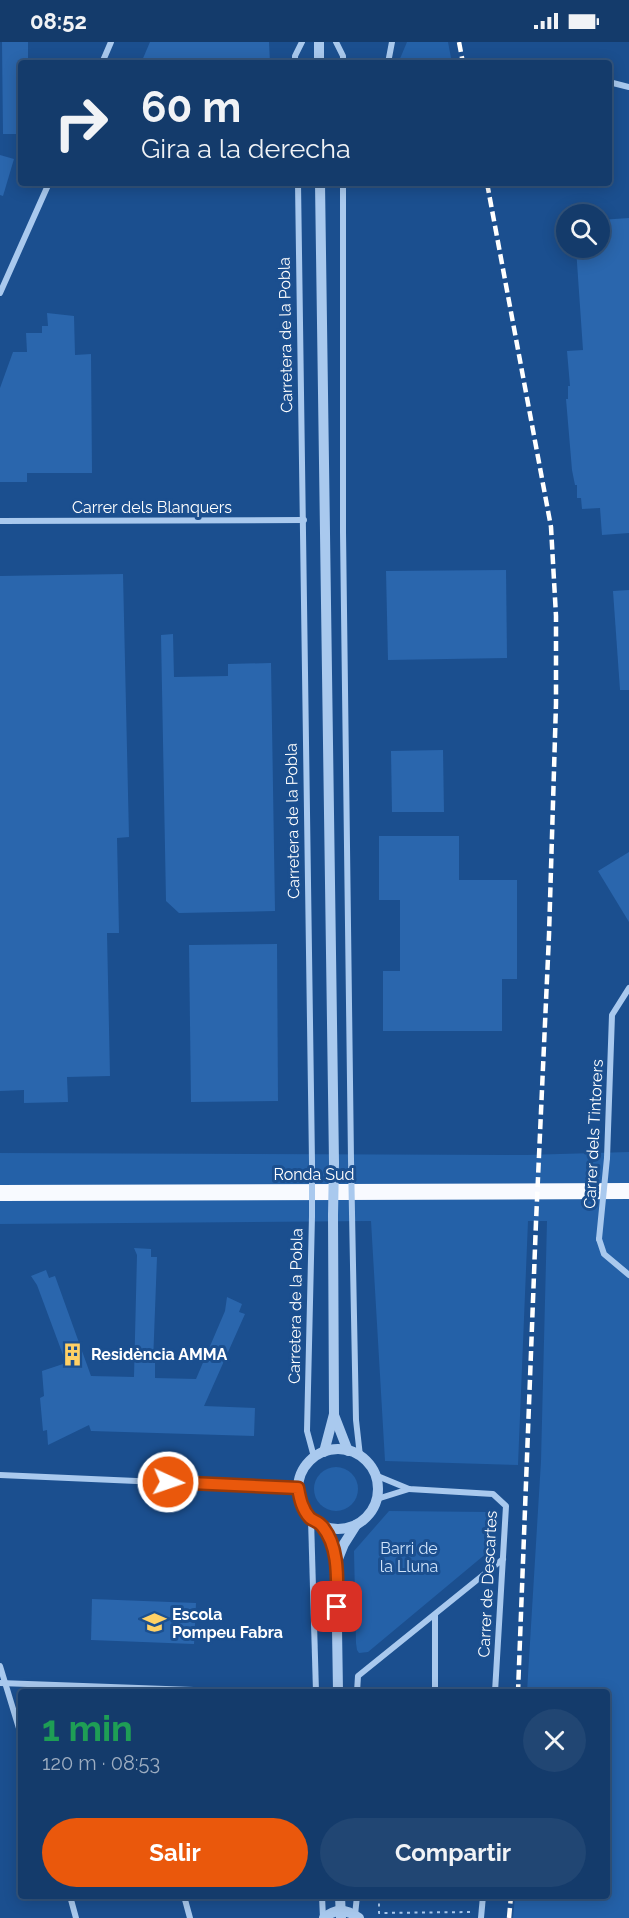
<!DOCTYPE html>
<html lang="es">
<head>
<meta charset="utf-8">
<style>
	:root { --surface:#143b6b; --page:#214673; --text:#f1f3f6; --muted:#9dadc1; --line:#33557e; --accent:#ea580c }
	body { margin:0; font-family:Raleway,sans-serif; background:var(--page); color:var(--text); height:100vh; display:flex; flex-direction:column; font-size:22px; white-space:nowrap }
	* { box-sizing:border-box; margin:0 }
	p { font-size:20px; color:var(--muted) }
	.icon { flex:none; width:33px; height:33px; fill:none; stroke:currentColor; stroke-width:2; stroke-linecap:round; stroke-linejoin:round }
	.map { position:relative; flex:1; overflow:hidden }
	.side { position:absolute; left:18px; top:1647px; width:592px; height:210px; display:flex; flex-direction:column; background:var(--surface); border-radius:6px; box-shadow:0 3px 15px #0003,0 0 0 2px var(--line) }
	.side>* { flex:none }
	.top-card { position:absolute; left:18px; top:18px; width:594px; height:126px; border-radius:6px; box-shadow:0 3px 15px #0003,0 0 0 2px var(--line); background:#143b6b; color:var(--text); overflow:hidden }
	.fabs { position:absolute; left:556px; top:162px; display:grid; gap:12px }
	.fabs a { display:grid; place-items:center; width:54px; height:54px; border-radius:50%; background:var(--surface); box-shadow:0 3px 15px #0003,0 0 0 2px var(--line); font-size:30px }
	.pin { position:absolute; display:grid; place-items:center; width:51px; height:51px; color:#fff; margin:-26px; border-radius:12px; box-shadow:0 3px 9px #0006 }
	.me { position:absolute; width:66px; margin:-33px; rotate:93deg; stroke-linejoin:round; filter:drop-shadow(0 0 4px #0008) }
	.turn { display:flex; align-items:center; gap:21px; height:126px; padding:0 24px; font-size:27px }
	.turn .icon { width:78px; height:78px; stroke-width:2.5 }
	.turn b { display:block; font-size:42px; line-height:51px }
	.round { display:grid; place-items:center; flex:none; width:63px; height:63px; border-radius:32px; background:var(--page) }
	.headline { display:flex; align-items:center; justify-content:space-between; height:102px; padding:0 24px }
	h1 { font-size:36px; font-weight:700; line-height:45px; color:#1e9e55 }
	.primary-button { display:flex; gap:12px; margin-top:auto; padding:12px 24px }
	.primary-button a { flex:1; height:69px; border-radius:36px; background:var(--accent); color:#fff; font-size:24px; font-weight:700; line-height:69px; text-align:center }
	.primary-button a+a { background:var(--page); color:var(--text) }
	.status { display:flex; justify-content:space-between; align-items:center; height:42px; padding:0 30px; background:var(--surface); direction:ltr }
	.status svg { height:16px; fill:currentColor }
	.map>svg:first-child { display:block }
	.green { fill:#2461a8 }
	.building { fill:#2a66ad }
	.lines { fill:none; stroke-linecap:round; stroke-linejoin:round }
	.path { stroke:#a9c9ee; stroke-width:2; stroke-dasharray:3 4.5; stroke-linecap:butt }
	.minor { stroke:#a9c9ee; stroke-width:6 }
	.tertiary { stroke:#a9c9ee; stroke-width:10 }
	.trunk { stroke:#f8faff; stroke-width:16 }
	.rail { stroke:#fff; stroke-width:4.5; stroke-dasharray:10 4.5; stroke-linecap:butt }
	.minor-bridge { stroke:#a9c9ee; stroke-width:6 }
	.tertiary-bridge { stroke:#a9c9ee; stroke-width:10 }
	.route-casing { stroke:#983908; stroke-width:15 }
	.route { stroke:#ea580c; stroke-width:10 }
	.labels { text-anchor:middle; stroke-width:6; stroke-linejoin:round; paint-order:stroke }
	.street-label { font-size:16px; fill:#fff; stroke:#1b4f8f }
	.poi-label { font-size:16px; font-weight:bold; fill:#fff; stroke:#1b4f8f; text-anchor:start }
	.park-label { font-size:16px; fill:#cfe3fa; stroke:#1b4f8f }
</style>
</head>
<body>
<div class="status"><b>08:52</b><svg viewBox="0 0 49 12"><path d="M0 12V9h3v3zM5 12V6h3v6zM10 12V3h3v9zM15 12V0h3v12zM26 1h20v11H26zM47 4h2v5h-2z"/></svg></div>
<div class="map">
<svg width="629" height="1876" viewBox="0 0 629 1876">
	<rect width="100%" height="100%" fill="#1b4f8f"/>
	<!-- green -->
	<g class="green">
		<polygon points="407,0 448,0 452,21 401,21 399,19"/>
		<polygon points="629,1110 629,1876 513,1876 515,1854 608,1854 608,1650 527,1650 541,1419 547,1179 528,1179 518,1423 385,1419 371,1179 0,1182 0,1111 526,1113"/>
		<circle cx="336" cy="1447" r="22"/>
		<polygon points="389,1469 490,1470 496,1478 494,1505 368,1610 359,1611 357,1608 356,1601 354,1509"/>
	</g>
	<!-- building -->
	<g class="building">
		<polygon points="2,0 28,0 28,21 21,21 21,92 3,92"/>
		<polygon points="150,0 269,0 270,21 141,21"/>
		<polygon points="0,113 14,117 3,154 0,153"/>
		<polygon points="629,176 629,491 602,493 600,466 582,467 581,456 577,456 577,443 575,443 572,428 566,357 568,357 568,344 570,344 567,309 583,308 576,206 600,206 600,178"/>
		<polygon points="47,271 74,274 75,313 91,312 92,431 27,431 27,440 0,440 0,346 13,310 27,310 26,291 42,291 42,284 48,284"/>
		<polygon points="506,528 507,616 388,618 386,529"/>
		<polygon points="123,532 129,795 117,796 119,891 107,891 110,1034 67,1035 68,1060 24,1061 24,1048 0,1049 0,534"/>
		<polygon points="629,548 629,648 620,648 613,549"/>
		<polygon points="173,592 174,635 228,634 228,622 271,621 275,869 179,871 166,859 161,593"/>
		<polygon points="443,708 444,770 392,770 391,709"/>
		<polygon points="379,794 459,794 459,838 517,838 517,937 502,937 502,989 383,989 383,929 400,929 400,858 379,858"/>
		<polygon points="629,810 629,880 598,829"/>
		<polygon points="277,902 278,1059 191,1060 189,903"/>
		<polygon points="134,1206 151,1207 151,1215 157,1215 153,1321 155,1321 155,1336 196,1337 225,1269 227,1255 242,1262 239,1270 245,1272 204,1364 255,1366 254,1394 91,1389 89,1383 48,1403 47,1388 43,1389 40,1356 44,1354 42,1329 66,1321 37,1243 31,1234 46,1228 49,1236 55,1234 91,1334 134,1335 137,1213"/>
		<polygon points="92,1557 196,1561 194,1602 91,1598"/>
	</g>
	<g class="lines">
		<!-- path -->
		<polyline class="path" points="379,1854 379,1871 471,1870"/>
		<!-- minor -->
		<g class="minor">
			<polyline points="336,0 343,14 343,21"/>
			<polyline points="102,21 111,0"/>
			<polyline points="295,21 295,14 302,0"/>
			<polyline points="388,21 392,0"/>
			<polyline points="609,40 629,45"/>
			<polyline points="298,141 312,1120"/>
			<polyline points="343,141 343,490 351,1118"/>
			<polyline points="0,251 49,141"/>
			<polyline points="0,479 304,478"/>
			<polyline points="607,1116 612,973 629,946"/>
			<polyline points="352,1171 356,1378 360,1414"/>
			<polyline points="312,1174 307,1389 314,1415"/>
			<polyline points="599,1197 604,1212 629,1233"/>
			<polyline points="0,1433 298,1446"/>
			<polyline points="375,1433 409,1447 493,1452 506,1464 495,1650"/>
			<polyline points="377,1457 409,1447"/>
			<polyline points="311,1477 316,1650"/>
			<polyline points="435,1573 435,1650"/>
			<polyline points="0,1624 21,1693"/>
			<polyline points="0,1641 249,1650"/>
			<polyline points="357,1650 358,1634 503,1517"/>
			<polyline points="70,1854 76,1876"/>
			<polyline points="184,1854 190,1876"/>
			<polyline points="322,1854 323,1876"/>
			<polyline points="355,1873 357,1854"/>
			<polyline points="481,1876 483,1854"/>
		</g>
		<!-- tertiary -->
		<g class="tertiary">
			<polyline points="319,0 319,21"/>
			<polyline points="320,141 334,1121"/>
			<polyline points="334,1373 348,1409"/>
			<circle cx="338" cy="1447" r="40"/>
			<polyline points="324,1410 334,1372 333,1173"/>
			<polyline points="321,1483 331,1502 336,1522 338,1650"/>
			<polyline points="336,1522 344,1502 356,1483"/>
			<polyline points="340,1854 341,1876"/>
			<path d="M324,1876C335,1866 347,1867 359,1876"/>
		</g>
		<!-- trunk -->
		<polyline class="trunk" points="0,1151 629,1149"/>
		<!-- rail -->
		<g class="rail">
			<polyline points="459,0 463,21"/>
			<polyline points="487,141 551,485 556,574 556,662 549,893 536,1180 518,1650"/>
			<polyline points="509,1876 511,1854"/>
		</g>
		<!-- minor-bridge -->
		<g class="minor-bridge">
			<polyline points="351,1118 352,1171"/>
			<polyline points="312,1120 312,1174"/>
			<polyline points="599,1197 607,1116"/>
		</g>
		<!-- tertiary-bridge -->
		<polyline class="tertiary-bridge" points="333,1173 334,1121"/>
	</g>
	<g class="lines">
		<defs>
			<path id="route" d="M168,1440L298,1446C300,1457 302,1467 310,1476C314,1479 319,1480 322,1484C340,1505 337,1539 337,1565"/>
		</defs>
		<!-- route casing -->
		<use href="#route" class="route-casing"/>
		<!-- route -->
		<use href="#route" class="route"/>
	</g>
	<!-- icons -->
	<defs>
		<symbol id="building-bare" viewBox="-9 -9 18 18"><path d="M-4-6H4V6H1V3H-1V6H-4ZM-2.5-4.3h1.7v1.8h-1.7ZM.8-4.3h1.7v1.8H.8ZM-2.5-1h1.7V.8h-1.7ZM.8-1h1.7V.8H.8Z" fill="#ffd166" stroke="#1b4f8f" stroke-width="2.5" paint-order="stroke"/></symbol>
		<symbol id="school-bare" viewBox="-9 -9 18 18"><path d="M0-5L7-2L0 1L-7-2ZM-4 1L0 2.5L4 1V4Q0 6-4 4Z" fill="#ffd166" stroke="#1b4f8f" stroke-width="2.5" paint-order="stroke"/></symbol>
	</defs>
	<g fill-rule="evenodd">
		<use href="#building-bare" x="56" y="1296" width="33" height="33"/>
		<use href="#school-bare" x="138" y="1564" width="33" height="33"/>
	</g>
	<g class="labels">
		<!-- street labels -->
		<g class="street-label">
			<text transform="translate(285 293) rotate(-91)" y="6">Carretera de la Pobla</text>
			<text x="152" y="471">Carrer dels Blanquers</text>
			<text transform="translate(292 779) rotate(-91)" y="6">Carretera de la Pobla</text>
			<text transform="translate(593 1092) rotate(-87)" y="6">Carrer dels Tintorers</text>
			<text x="314" y="1138">Ronda Sud</text>
			<text transform="translate(295 1264) rotate(-89)" y="6">Carretera de la Pobla</text>
			<text transform="translate(487 1542) rotate(-87)" y="6">Carrer de Descartes</text>
		</g>
		<!-- poi labels -->
		<g class="poi-label">
			<text x="91" y="1318">Residència AMMA</text>
			<text x="172" y="1578">Escola<tspan x="172" dy="18">Pompeu Fabra</tspan></text>
		</g>
		<!-- park labels -->
		<g class="park-label">
			<text x="409" y="1512">Barri de<tspan x="409" dy="18">la Lluna</tspan></text>
		</g>
	</g>
</svg>
<div class="fabs">
<a><svg class="icon" aria-label="search" viewBox="0 0 24 24"><circle cx="10" cy="10" r="6"/><path d="M15 15l6 6"/></svg></a>
</div>
<div class="pin" style="left:337px;top:1565px;background:#d93025"><svg class="icon" aria-label="arrive" viewBox="0 0 24 24"><path d="M6 21V4h12l-3 4 3 4H6"/></svg></div>
<svg class="me" style="left:168px;top:1440px" viewBox="-20 -20 40 40"><circle r="17" fill="#ea580c" stroke="#fff" stroke-width="3"/><path d="M0-11L8 9 0 5-8 9z" fill="#fff"/></svg>
<div class="top-card">
<div class="turn"><svg class="icon" aria-label="right" viewBox="0 0 24 24"><path d="M7 20v-9h11M14 6l5 5-5 5"/></svg><div><b>60 m</b>Gira a la derecha</div></div>
</div>
<section class="side">
<div class="headline"><div><h1>1 min</h1><p>120 m · 08:53</p></div><a class="round"><svg class="icon" aria-label="close" viewBox="0 0 24 24"><path d="M6 6l12 12M18 6L6 18"/></svg></a></div>
<div class="primary-button"><a>Salir</a><a>Compartir</a></div>
</section>
</div>
</body>
</html>
